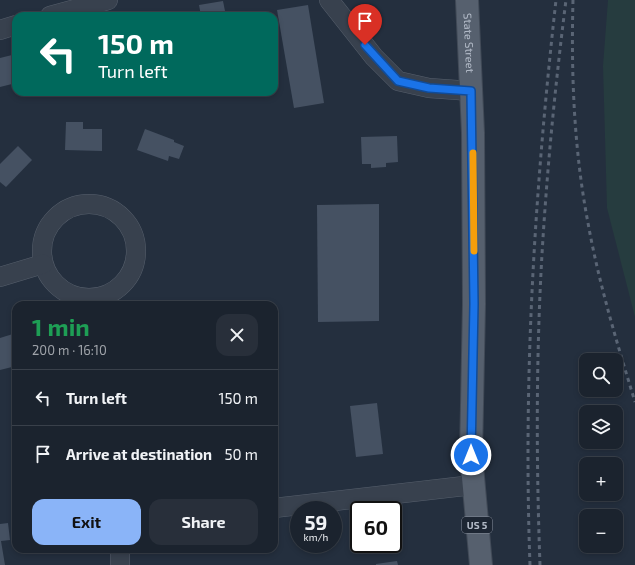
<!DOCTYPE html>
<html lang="en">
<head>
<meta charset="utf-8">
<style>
	:root { --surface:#1b232e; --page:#282f3a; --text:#f1f3f6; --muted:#a0a4aa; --line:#39404a; --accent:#8ab4f8 }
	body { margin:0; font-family:"Exo 2",sans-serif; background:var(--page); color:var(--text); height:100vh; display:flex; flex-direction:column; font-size:15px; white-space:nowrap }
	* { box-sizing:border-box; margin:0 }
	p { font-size:13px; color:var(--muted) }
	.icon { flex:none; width:22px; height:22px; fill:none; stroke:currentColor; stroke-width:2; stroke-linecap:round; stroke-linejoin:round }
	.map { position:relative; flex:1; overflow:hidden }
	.drawer { position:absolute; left:12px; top:301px; width:266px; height:252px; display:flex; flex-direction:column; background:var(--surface); border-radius:12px; box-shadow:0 2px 6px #0003,0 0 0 1px var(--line) }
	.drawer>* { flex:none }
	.guide { position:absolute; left:12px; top:12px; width:266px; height:84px; border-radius:12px; box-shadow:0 2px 6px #0003,0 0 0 1px var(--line); background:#00695c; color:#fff; overflow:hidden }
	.buttons { position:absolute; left:579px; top:353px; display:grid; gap:8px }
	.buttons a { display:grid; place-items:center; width:44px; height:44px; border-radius:8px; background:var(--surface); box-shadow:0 2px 6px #0003,0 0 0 1px var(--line); font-size:20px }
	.speed { position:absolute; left:290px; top:501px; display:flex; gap:8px; font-size:20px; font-weight:700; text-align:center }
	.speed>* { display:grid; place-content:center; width:52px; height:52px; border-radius:50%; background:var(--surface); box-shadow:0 2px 6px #0003,0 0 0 1px var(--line); line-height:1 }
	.speed small { font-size:10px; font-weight:400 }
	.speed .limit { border:2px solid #111; border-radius:6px; background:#fff; color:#111 }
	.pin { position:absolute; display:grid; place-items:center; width:34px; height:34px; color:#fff; margin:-41px -17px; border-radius:50% 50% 50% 0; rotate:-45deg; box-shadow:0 0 4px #0007 }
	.pin .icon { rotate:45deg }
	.me { position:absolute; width:44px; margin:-22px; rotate:0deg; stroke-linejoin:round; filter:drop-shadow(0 0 3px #0008) }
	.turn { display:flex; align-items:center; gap:14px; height:84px; padding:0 20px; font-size:18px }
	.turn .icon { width:52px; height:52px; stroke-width:2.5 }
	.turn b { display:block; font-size:28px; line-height:34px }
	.round { display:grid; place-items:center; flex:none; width:42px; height:42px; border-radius:12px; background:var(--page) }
	.head { display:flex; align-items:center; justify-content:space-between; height:68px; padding:0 20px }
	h1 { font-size:24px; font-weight:700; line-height:30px; color:#1e9e55 }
	.action { display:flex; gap:8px; margin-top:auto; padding:8px 20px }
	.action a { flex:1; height:46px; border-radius:12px; background:var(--accent); color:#111; font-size:16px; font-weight:700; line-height:46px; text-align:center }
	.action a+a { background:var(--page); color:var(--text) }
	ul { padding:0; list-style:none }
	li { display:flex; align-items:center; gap:12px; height:56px; padding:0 20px; border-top:1px solid var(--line) }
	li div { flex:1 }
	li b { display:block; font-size:15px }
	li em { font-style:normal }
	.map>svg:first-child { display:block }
	.green { fill:#263c3f }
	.building { fill:#455162 }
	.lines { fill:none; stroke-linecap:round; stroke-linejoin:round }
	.minor-casing { stroke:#565f6c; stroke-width:20 }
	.major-casing { stroke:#414a57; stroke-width:24 }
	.minor { stroke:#38414e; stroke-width:19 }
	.major { stroke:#56606e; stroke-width:22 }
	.rail { stroke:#5a6575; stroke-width:3; stroke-dasharray:4 4; stroke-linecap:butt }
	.route-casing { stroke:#114b97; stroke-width:10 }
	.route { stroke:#1a73e8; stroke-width:7 }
	.slow { stroke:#f59e0b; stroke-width:7 }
	.labels { text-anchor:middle; stroke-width:3.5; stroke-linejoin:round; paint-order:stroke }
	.shield { fill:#1d2633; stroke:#878f9c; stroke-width:1 }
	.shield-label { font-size:10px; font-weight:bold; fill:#b4bcc9 }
	.street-label { font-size:11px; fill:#b4bcc9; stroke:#1d2633 }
</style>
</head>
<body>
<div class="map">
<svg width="635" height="565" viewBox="0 0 635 565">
	<rect width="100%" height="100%" fill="#242f3e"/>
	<!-- green -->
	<polygon class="green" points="608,0 635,0 635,317 607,208 603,66"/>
	<!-- building -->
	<g class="building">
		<polygon points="223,1 226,16 201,16 199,5"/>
		<polygon points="308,5 324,103 294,108 277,10"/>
		<polygon points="16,54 16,83 0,87 0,58"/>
		<polygon points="213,92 236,92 236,93 214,96"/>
		<polygon points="66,122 83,122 83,129 102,129 102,151 65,150"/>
		<polygon points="145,129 174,140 174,142 184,146 179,159 169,156 168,161 137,150"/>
		<polygon points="397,136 398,162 386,163 386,167 371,168 371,164 362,164 361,137"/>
		<polygon points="18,146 32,160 6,187 0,182 0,164"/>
		<polygon points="379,204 379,321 318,322 317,205"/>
		<polygon points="16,333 16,366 0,370 0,338"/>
		<polygon points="377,403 383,454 356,457 350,406"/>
		<polygon points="8,523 10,540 1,541 5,565 0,565 0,524"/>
		<polygon points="397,561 398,565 376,565 376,564"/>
	</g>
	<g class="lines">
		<defs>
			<g id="minor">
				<polyline points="329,0 374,57 398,81 429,88 471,91"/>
				<polyline points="50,16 108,0"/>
				<polyline points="0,30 16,25"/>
				<circle cx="89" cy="251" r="47"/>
				<polyline points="0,277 43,264"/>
				<polyline points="274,508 473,485"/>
				<polyline points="120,565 120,549"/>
			</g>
			<g id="major">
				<path id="s1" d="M467,0L473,133L474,304L471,455L481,565"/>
			</g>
		</defs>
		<!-- minor casing -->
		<use href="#minor" class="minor-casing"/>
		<!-- major casing -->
		<use href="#major" class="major-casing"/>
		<!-- minor -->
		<use href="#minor" class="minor"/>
		<!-- major -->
		<use href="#major" class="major"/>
		<!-- rail -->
		<g class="rail">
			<path d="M573,0C571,75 574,150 588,223C599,284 617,343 635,402"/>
			<path d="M530,565C523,376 535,188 556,0"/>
			<path d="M540,565C536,457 536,346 543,238C548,159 556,79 566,0"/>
		</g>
	</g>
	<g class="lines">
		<defs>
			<polyline id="route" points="365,45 398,81 429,88 471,91 474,304 471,455"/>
		</defs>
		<!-- route casing -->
		<use href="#route" class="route-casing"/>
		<!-- route -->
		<use href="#route" class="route"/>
		<!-- slow -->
		<polyline class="slow" points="473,153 474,251"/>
	</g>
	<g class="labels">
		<!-- shield labels -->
		<rect class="shield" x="462" y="517" width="30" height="16" rx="3"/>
		<g class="shield-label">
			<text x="477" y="529">US 5</text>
		</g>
		<!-- street labels -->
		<g class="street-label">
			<text dy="4" stroke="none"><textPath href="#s1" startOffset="43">State Street</textPath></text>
		</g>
	</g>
</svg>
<div class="buttons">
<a><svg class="icon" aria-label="search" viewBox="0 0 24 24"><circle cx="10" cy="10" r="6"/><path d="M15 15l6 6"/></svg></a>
<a><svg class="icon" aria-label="layers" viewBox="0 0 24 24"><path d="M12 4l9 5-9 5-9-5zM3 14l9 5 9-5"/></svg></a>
<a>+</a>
<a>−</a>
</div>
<div class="speed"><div>59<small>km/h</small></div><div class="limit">60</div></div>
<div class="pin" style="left:365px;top:45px;background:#d93025"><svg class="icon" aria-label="arrive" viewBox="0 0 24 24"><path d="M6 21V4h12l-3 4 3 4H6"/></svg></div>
<svg class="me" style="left:471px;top:455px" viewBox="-20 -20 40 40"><circle r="17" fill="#1a73e8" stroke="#fff" stroke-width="3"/><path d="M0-11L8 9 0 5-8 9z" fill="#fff"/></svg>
<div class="guide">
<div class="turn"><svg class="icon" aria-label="left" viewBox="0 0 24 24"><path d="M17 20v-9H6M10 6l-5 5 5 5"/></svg><div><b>150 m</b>Turn left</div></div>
</div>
<section class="drawer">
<div class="head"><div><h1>1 min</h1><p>200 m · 16:10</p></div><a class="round"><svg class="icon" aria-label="close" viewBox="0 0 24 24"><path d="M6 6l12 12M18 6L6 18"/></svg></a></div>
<ul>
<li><svg class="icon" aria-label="left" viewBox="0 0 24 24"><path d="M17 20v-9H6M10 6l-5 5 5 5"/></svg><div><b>Turn left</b></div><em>150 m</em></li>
<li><svg class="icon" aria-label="arrive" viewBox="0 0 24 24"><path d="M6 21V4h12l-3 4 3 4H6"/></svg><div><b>Arrive at destination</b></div><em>50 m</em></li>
</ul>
<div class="action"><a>Exit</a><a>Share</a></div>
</section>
</div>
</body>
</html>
